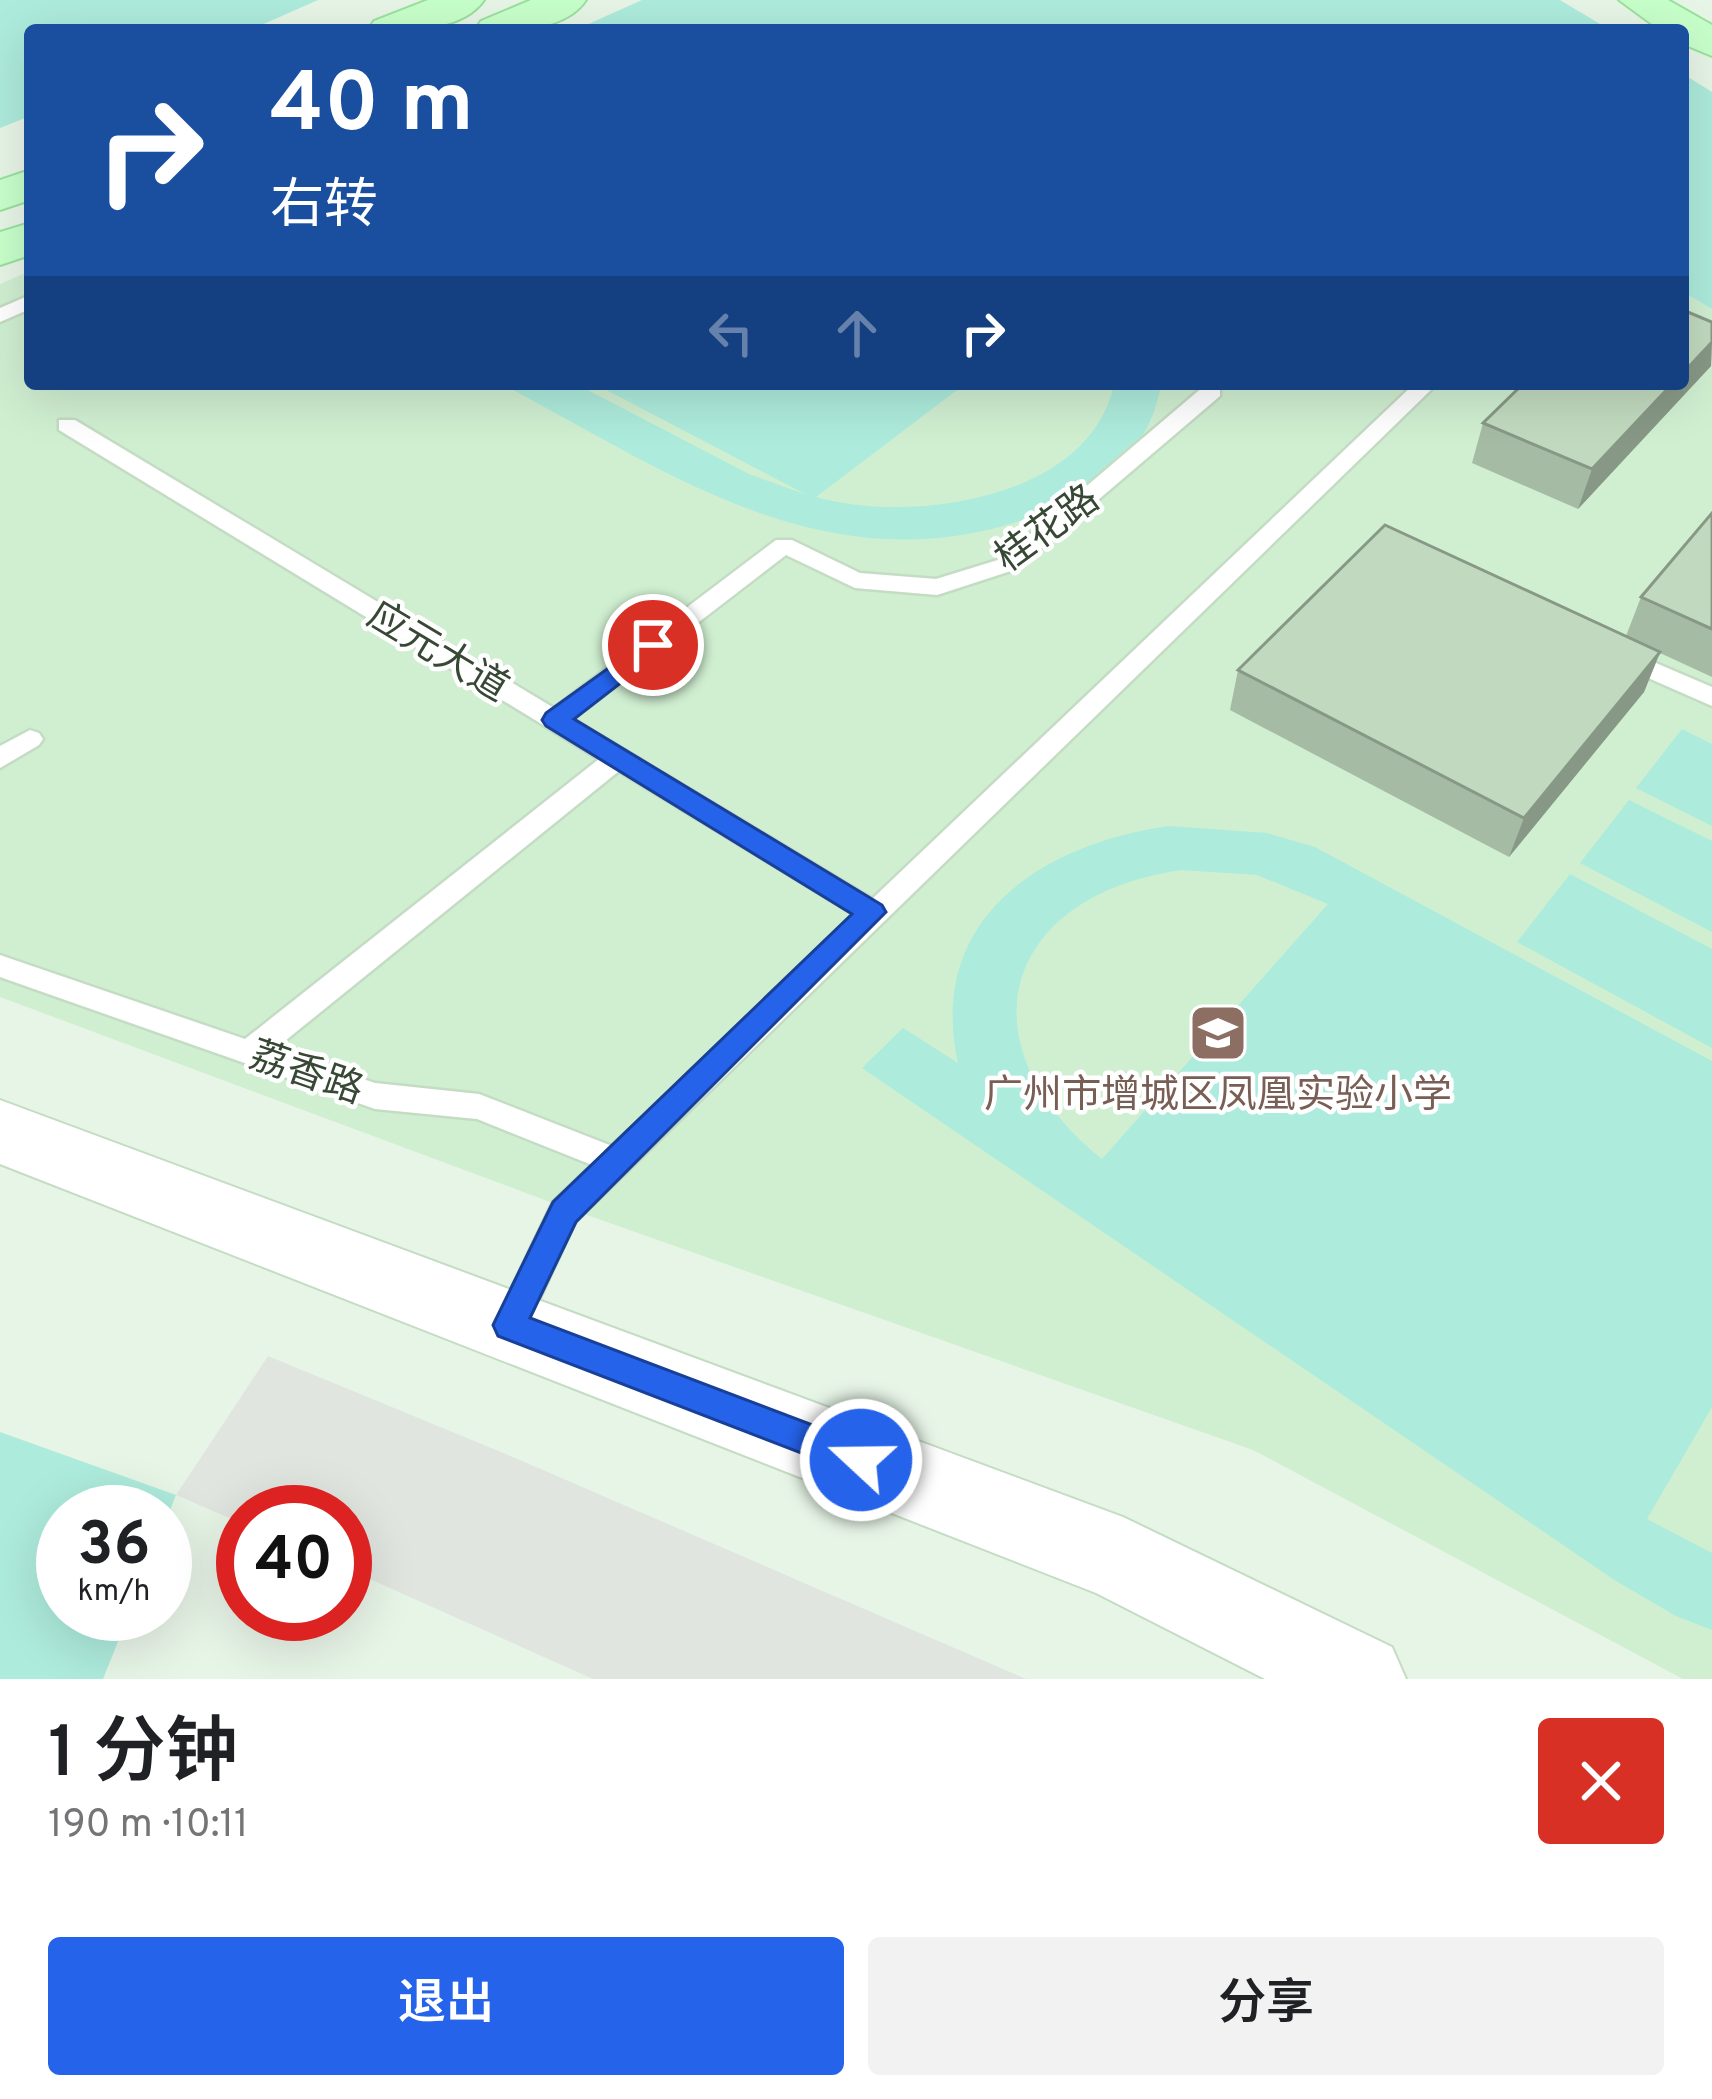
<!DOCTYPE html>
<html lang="zh">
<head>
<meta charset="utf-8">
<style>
	:root { --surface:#fff; --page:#f2f2f2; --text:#202124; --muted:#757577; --accent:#2563eb }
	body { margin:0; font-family:Overpass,"Noto Sans SC",sans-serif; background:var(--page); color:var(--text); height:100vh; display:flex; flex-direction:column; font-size:45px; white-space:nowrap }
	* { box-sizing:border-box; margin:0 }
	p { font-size:39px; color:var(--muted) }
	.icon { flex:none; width:66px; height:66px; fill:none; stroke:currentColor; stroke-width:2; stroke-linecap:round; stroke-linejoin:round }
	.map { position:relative; height:1679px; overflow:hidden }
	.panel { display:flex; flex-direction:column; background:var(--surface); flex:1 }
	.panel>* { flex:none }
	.top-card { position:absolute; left:24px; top:24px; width:1665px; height:366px; border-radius:12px; box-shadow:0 12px 48px #0002; background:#1a4fa0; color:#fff; overflow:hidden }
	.speed { position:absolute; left:36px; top:1485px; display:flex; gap:24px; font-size:60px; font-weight:700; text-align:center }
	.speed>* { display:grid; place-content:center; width:156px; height:156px; border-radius:50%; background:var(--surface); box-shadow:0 12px 48px #0002; line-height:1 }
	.speed small { font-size:30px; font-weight:400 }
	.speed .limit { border:18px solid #d22; background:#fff; color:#111 }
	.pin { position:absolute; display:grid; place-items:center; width:102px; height:102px; color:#fff; margin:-51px; border:6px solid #fff; border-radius:50%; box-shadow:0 3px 12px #0007 }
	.me { position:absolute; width:132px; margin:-66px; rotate:291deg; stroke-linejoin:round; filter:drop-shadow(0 0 9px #0008) }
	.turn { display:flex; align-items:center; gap:42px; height:252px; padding:0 48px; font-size:54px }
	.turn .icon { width:156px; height:156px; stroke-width:2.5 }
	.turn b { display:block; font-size:84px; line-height:102px }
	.lanes { display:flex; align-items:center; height:114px; padding:0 48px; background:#0003; justify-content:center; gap:60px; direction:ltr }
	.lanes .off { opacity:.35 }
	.round { display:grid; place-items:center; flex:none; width:126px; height:126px; border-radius:12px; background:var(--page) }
	.summary { display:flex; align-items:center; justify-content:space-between; height:204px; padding:0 48px }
	h1 { font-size:72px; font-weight:600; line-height:90px }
	.button { display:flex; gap:24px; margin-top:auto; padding:24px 48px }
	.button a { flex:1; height:138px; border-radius:12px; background:var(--accent); color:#fff; font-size:48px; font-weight:600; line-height:138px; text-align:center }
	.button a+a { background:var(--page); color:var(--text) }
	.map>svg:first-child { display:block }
	.education { fill:#d0efd1 }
	.green { fill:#adebdc; fill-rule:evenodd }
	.parking { fill:#e0e5df }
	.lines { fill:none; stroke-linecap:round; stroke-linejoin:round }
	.service-casing { stroke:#c4dcc3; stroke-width:5 }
	.tertiary-casing { stroke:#c4dcc3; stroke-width:4 }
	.secondary-casing { stroke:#9ae19d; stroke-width:4 }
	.service { fill:#fff; fill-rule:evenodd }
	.tertiary { fill:#fff; fill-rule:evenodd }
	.secondary { fill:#c7ffca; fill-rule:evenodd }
	.wall { fill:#a6bba4 }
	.shaded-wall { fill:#879986 }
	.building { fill:#c1dabf; stroke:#879986; stroke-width:3 }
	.route { fill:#2563eb; stroke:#184099; stroke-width:3 }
	.labels { text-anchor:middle; stroke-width:9; stroke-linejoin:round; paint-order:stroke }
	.street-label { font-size:39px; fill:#374835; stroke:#fff }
	.education-label { font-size:39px; fill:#785e54; stroke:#fff }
</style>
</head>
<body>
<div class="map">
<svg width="1712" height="1679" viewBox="0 0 1712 1679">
	<rect width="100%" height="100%" fill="#e7f5e7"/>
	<!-- education -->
	<polygon class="education" points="30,271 30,384 1683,384 1683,292 1712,309 1712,1679 1683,1679 1253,1450 550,1202 0,997 0,284"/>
	<!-- green -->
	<g class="green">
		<polygon points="0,0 318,0 250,30 30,30 30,116 0,128"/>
		<polygon points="642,0 1560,0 1610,30 575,30"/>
		<polygon points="1683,74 1712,92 1712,309 1683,292"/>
		<path d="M502,384H576L749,474L807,495L595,384H965L816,497C911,524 1090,500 1114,384H1161C1151,446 1108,485 1052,509C841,596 681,479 502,384Z"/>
		<polygon points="1682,729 1712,744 1712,826 1636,788"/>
		<polygon points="1629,800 1712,841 1712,932 1580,863"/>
		<path d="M1169,826L1267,833L1315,847L1712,1061V1407L1647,1519L1712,1553V1630L1676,1616L1616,1581L862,1068L903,1028L958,1063C926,918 1042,844 1169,826ZM1181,870L1257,875L1328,904L1102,1159C960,1045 1001,896 1181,870Z"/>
		<polygon points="1570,874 1712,949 1712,1048 1517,942"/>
		<polygon points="0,1432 176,1495 165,1523 165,1512 63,1512 63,1614 129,1614 103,1679 0,1679"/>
	</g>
	<!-- parking -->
	<polygon class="parking" points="268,1356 513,1457 1026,1679 593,1679 345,1568 345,1512 243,1512 243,1524 176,1495"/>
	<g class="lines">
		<defs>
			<g id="service">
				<polygon points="30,295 30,309 0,322 0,308"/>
				<path d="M1414,384H1437L575,1222L522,1336L510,1340L498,1336L494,1325L553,1202L592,1165L477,1119L375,1109L0,977V955L245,1039L599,759L59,430V420H75L554,708L776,540H792L860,573L936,579L1001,559L1204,386H1220V396L1017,569L937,595L855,588L786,555L573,719L872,899ZM619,771L855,915L612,1146L479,1094L375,1083L275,1049Z"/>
				<polygon points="1623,649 1712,687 1712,706 1614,663 1611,657 1614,651"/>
				<polygon points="30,730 39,733 43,739 39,745 0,768 0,746"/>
			</g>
			<polygon id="tertiary" points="0,1100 1123,1517 1392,1647 1406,1679 1265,1679 1096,1593 0,1164"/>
			<g id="secondary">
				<path d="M428,0H484C461,33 404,30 368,30L374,21Z"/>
				<path d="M531,0H586C564,33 510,30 475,30L481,21Z"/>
				<polygon points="1619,0 1668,0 1712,25 1712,56 1683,44 1683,30 1660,30"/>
				<polygon points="30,170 30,200 0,210 0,180"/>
				<polygon points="30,223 30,255 0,265 0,232"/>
			</g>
		</defs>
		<!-- service casing -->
		<use href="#service" class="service-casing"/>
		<!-- tertiary casing -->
		<use href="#tertiary" class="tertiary-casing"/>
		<!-- secondary casing -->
		<use href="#secondary" class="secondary-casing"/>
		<!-- service -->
		<use href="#service" class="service"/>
		<!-- tertiary -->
		<use href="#tertiary" class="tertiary"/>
		<!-- secondary -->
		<use href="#secondary" class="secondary"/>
	</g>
	<!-- wall -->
	<g class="wall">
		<polygon points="1712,322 1711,366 1578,509 1472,463 1483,423"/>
		<polygon points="1712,513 1712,677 1660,653 1644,692 1509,857 1230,710 1238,670 1626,636 1641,597"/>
	</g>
	<!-- shaded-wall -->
	<g class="shaded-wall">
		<polygon points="1712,342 1711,366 1578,509 1592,469 1672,384 1683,384 1683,373"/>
		<polygon points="1660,652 1644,692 1509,857 1524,818"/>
	</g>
	<!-- building -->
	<g class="building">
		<polygon points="1683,310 1712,322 1712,342 1683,373"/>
		<polygon points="1523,384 1672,384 1592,469 1483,423"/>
		<polygon points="1712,513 1712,629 1641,597"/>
		<polygon points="1385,525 1660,652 1524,818 1238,670"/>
	</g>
	<!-- route -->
	<polygon class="route" points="653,636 666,645 662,651 574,719 882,905 886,912 576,1222 530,1318 873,1448 878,1460 873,1472 861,1476 498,1336 493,1325 553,1202 852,914 546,726 542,720 546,713"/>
	<!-- icons -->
	<defs>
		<symbol id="school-square" viewBox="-11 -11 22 22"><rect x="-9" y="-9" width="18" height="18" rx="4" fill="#8d6e63" stroke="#fff"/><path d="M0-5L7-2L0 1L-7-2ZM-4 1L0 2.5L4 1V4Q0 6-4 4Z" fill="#fff"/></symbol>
	</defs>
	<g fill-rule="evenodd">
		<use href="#school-square" x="1185" y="1000" width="66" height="66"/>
	</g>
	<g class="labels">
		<!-- street labels -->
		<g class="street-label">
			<text transform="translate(1046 527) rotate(-36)" y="14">桂花路</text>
			<text transform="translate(439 650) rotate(31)" y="14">应元大道</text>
			<text transform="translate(307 1071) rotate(19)" y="14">荔香路</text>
		</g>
		<!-- education labels -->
		<g class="education-label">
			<text x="1218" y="1107">广州市增城区凤凰实验小学</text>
		</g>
	</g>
</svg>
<div class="speed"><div>36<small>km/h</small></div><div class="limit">40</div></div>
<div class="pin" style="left:653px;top:645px;background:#d93025"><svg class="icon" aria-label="arrive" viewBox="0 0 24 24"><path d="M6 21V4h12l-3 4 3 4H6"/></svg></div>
<svg class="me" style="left:861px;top:1460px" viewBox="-20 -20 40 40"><circle r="17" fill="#2563eb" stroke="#fff" stroke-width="3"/><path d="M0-11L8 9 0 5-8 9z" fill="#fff"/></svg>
<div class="top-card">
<div class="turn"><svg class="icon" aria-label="right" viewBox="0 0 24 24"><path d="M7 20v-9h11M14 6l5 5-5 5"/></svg><div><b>40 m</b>右转</div></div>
<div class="lanes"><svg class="icon off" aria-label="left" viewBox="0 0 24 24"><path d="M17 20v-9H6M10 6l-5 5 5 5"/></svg><svg class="icon off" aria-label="ahead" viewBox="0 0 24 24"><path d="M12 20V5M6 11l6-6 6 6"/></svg><svg class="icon" aria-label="right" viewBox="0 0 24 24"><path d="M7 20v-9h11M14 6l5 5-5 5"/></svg></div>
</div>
</div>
<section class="panel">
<div class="summary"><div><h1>1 分钟</h1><p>190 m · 10:11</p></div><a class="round" style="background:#d93025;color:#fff"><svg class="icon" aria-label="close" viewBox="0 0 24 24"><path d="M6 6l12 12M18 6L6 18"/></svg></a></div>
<div class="button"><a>退出</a><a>分享</a></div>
</section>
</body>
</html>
